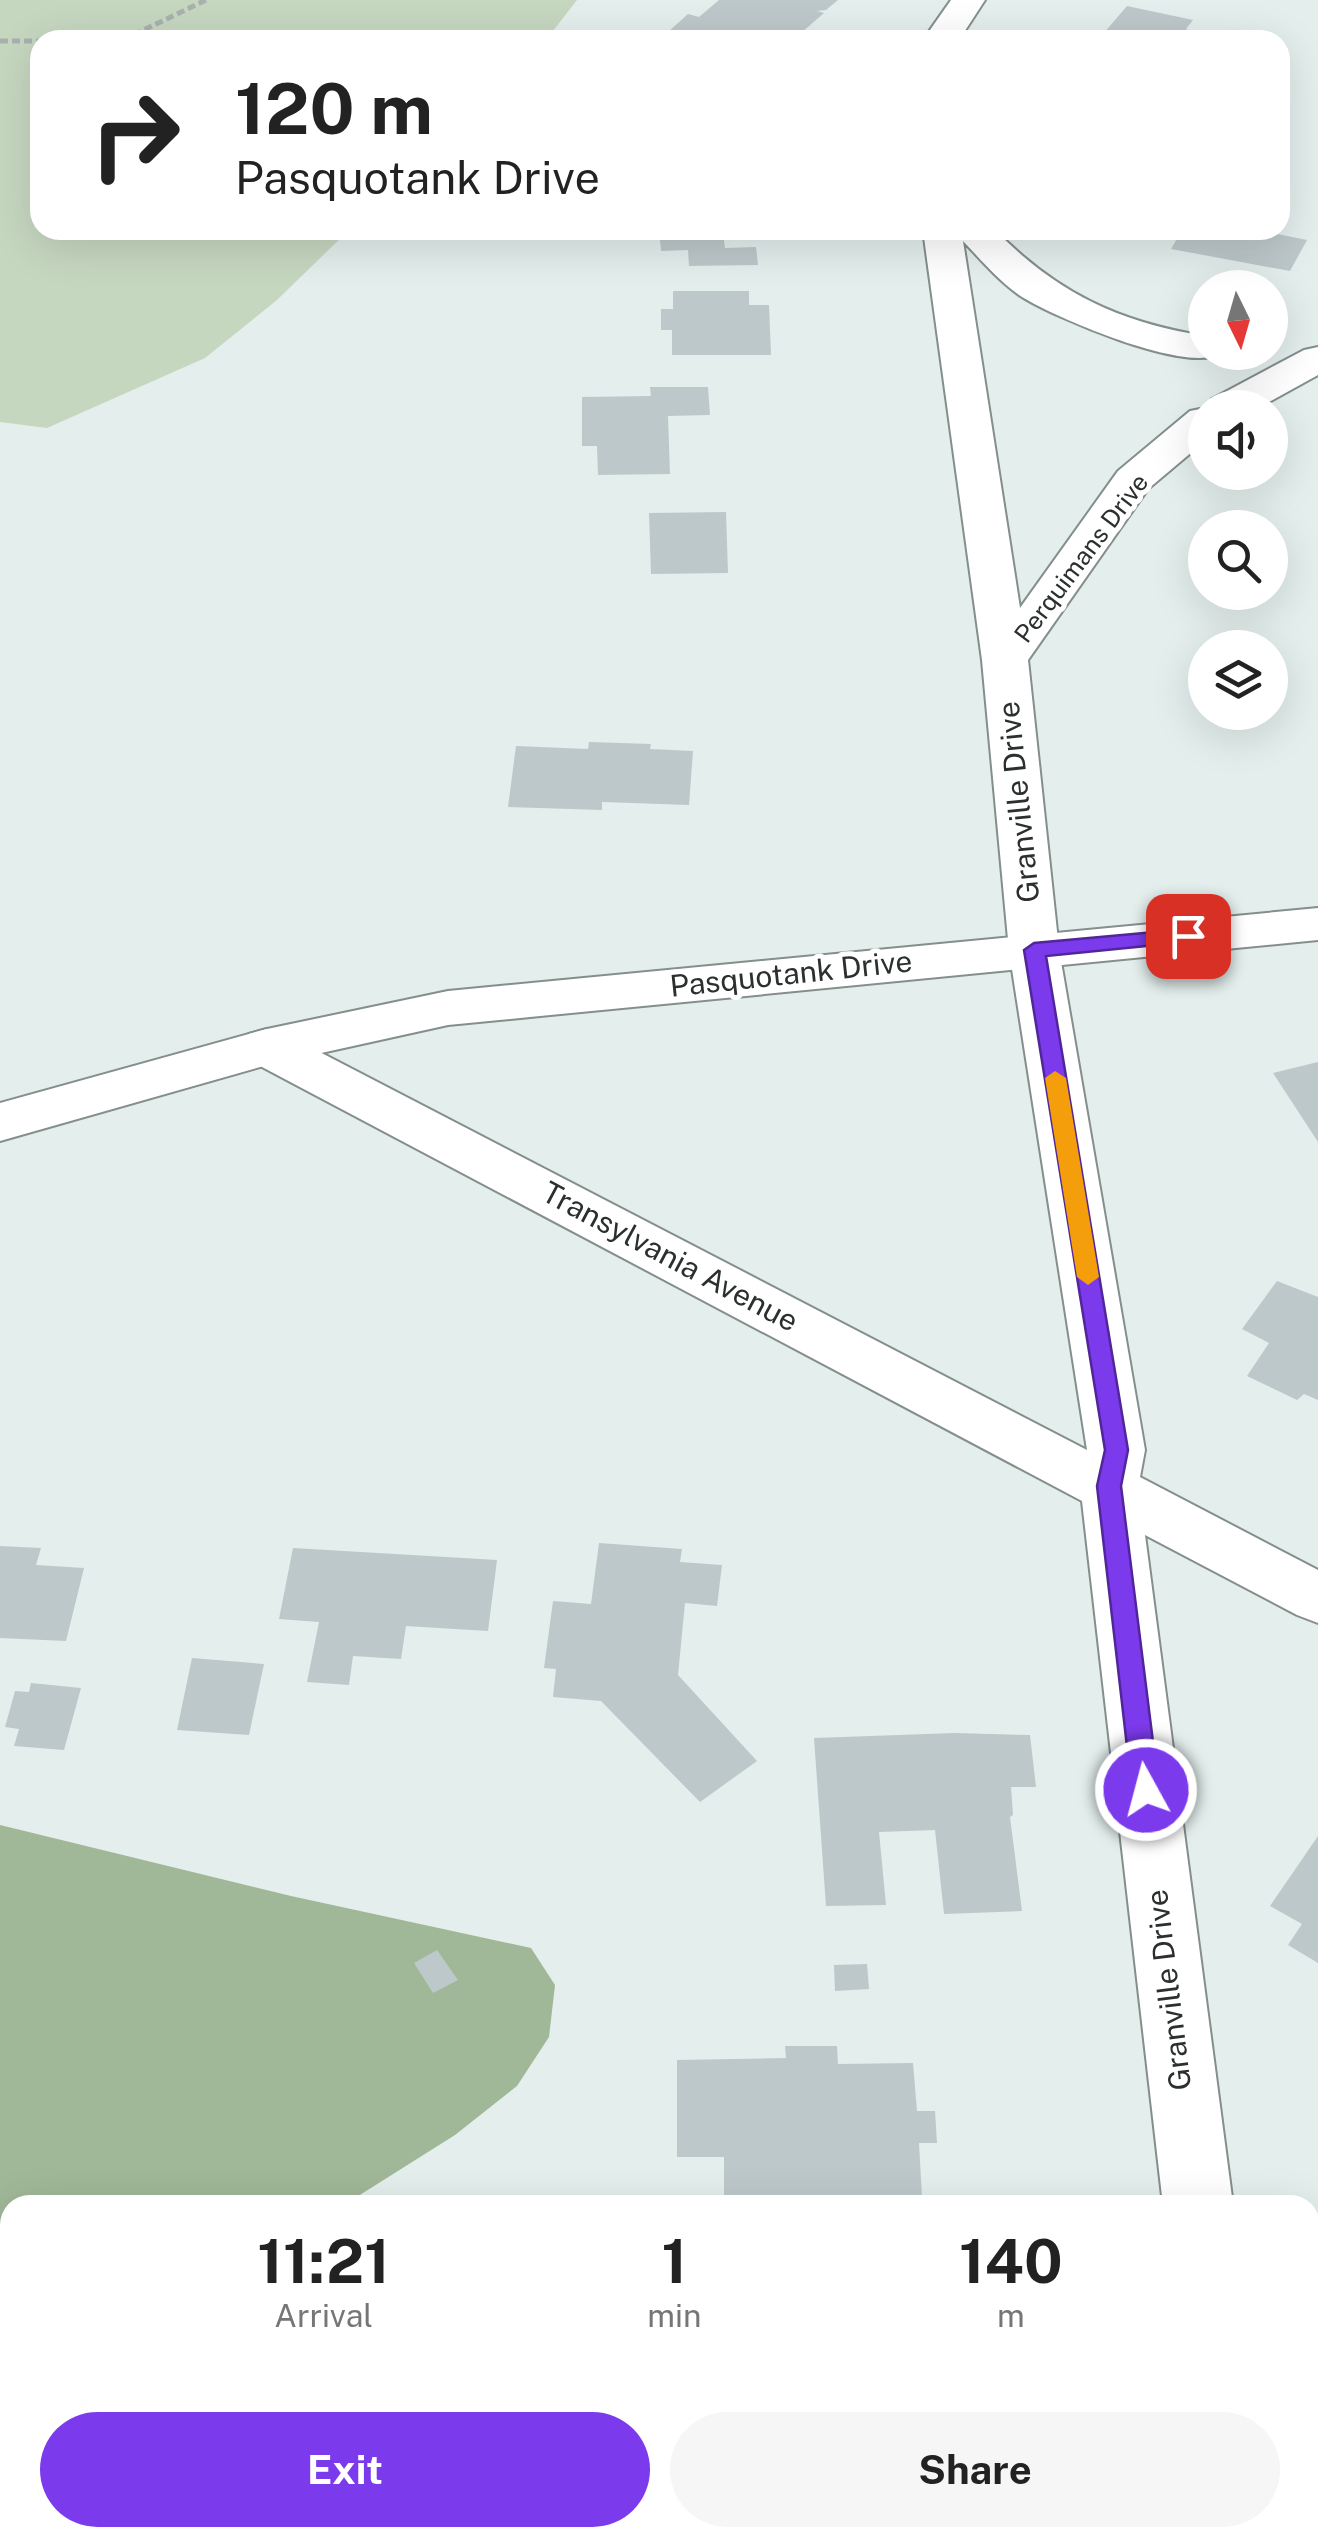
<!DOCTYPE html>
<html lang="en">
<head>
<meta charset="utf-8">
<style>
	:root { --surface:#fff; --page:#f6f6f6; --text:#222; --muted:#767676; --accent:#7c3aed }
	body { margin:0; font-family:"Public Sans",sans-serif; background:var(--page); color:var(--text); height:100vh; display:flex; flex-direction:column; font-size:38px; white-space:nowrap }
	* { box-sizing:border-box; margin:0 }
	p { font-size:32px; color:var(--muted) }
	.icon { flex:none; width:55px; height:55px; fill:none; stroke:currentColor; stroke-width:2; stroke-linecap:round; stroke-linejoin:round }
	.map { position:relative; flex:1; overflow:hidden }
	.details { position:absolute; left:0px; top:2195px; width:1320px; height:352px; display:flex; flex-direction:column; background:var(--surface); border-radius:30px 30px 0 0; box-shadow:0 10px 40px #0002 }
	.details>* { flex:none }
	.guide { position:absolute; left:30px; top:30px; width:1260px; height:210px; border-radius:30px; box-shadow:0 10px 40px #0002; background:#fff; color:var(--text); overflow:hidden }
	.needle { width:65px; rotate:175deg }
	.controls { position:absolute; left:1188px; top:270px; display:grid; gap:20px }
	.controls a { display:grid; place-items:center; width:100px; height:100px; border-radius:50%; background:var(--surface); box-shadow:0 10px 40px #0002; font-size:50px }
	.pin { position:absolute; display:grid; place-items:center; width:85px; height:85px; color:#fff; margin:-42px; border-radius:20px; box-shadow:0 5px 15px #0006 }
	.me { position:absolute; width:110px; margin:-55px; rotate:353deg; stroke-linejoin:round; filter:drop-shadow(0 0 8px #0008) }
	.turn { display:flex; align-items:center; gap:35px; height:210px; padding:0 40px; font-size:45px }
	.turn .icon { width:130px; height:130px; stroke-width:2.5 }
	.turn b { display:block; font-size:70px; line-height:85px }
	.eta { display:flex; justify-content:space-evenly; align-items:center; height:170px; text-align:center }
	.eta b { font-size:60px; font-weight:700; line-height:70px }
	.cta { display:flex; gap:20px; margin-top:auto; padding:20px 40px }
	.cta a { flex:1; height:115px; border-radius:60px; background:var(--accent); color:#fff; font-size:40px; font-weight:700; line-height:115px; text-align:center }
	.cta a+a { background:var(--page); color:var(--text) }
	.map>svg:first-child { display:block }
	.green { fill:#c6d7c0 }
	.forest { fill:#a0b897 }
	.building { fill:#bdc8ca }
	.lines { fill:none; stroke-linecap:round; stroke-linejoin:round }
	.street-casing { stroke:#848e8d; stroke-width:4 }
	.secondary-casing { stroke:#848e8d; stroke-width:4 }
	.path { stroke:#a8b1b0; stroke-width:5; stroke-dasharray:8 4; stroke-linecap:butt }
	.street { fill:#fff; fill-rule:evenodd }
	.secondary { fill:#fff; fill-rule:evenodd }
	.route { fill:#7c3aed; stroke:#51269a; stroke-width:2.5 }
	.slow { fill:#f59e0b }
	.labels { text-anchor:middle; stroke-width:10; stroke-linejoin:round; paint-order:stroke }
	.far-street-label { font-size:25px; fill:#2b2f2f; stroke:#fff }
	.street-label { font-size:30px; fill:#2b2f2f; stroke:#fff }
</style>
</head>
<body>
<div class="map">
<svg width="1318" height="2546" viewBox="0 0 1318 2546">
	<rect width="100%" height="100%" fill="#e3eeed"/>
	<!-- green -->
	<polygon class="green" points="0,0 577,0 546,40 40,40 40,230 349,230 277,300 205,358 47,428 0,422"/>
	<!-- forest -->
	<polygon class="forest" points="0,1825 291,1896 531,1948 555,1985 549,2037 517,2086 455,2135 344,2205 10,2205 10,2538 112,2538 110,2546 0,2546"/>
	<!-- building -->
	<g class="building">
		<polygon points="719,0 838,0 826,10 817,11 824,13 793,40 695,40 667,33 688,14 699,17"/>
		<polygon points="1127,6 1193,20 1186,29 1195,34 1191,40 1120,40 1103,34"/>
		<polygon points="659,230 731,230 732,234 723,234 725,248 756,247 758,265 689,266 688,250 661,251"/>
		<polygon points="1182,230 1258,230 1307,240 1290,271 1171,249"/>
		<polygon points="673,291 749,291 749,305 769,305 771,355 672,355 672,330 661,330 661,309 673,309"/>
		<polygon points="650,387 708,387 710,415 668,416 670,474 598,475 597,446 582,446 582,397 651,396"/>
		<polygon points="726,512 728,573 651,574 649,513"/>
		<polygon points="589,742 651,744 650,749 693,751 689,805 602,802 602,810 508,807 516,746 588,749"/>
		<polygon points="1318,1062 1318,1142 1273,1073"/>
		<polygon points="1277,1281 1318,1297 1318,1400 1304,1394 1297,1400 1247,1376 1269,1343 1242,1329"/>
		<polygon points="599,1543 682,1549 680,1562 722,1565 717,1606 685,1603 678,1675 757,1761 700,1802 601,1701 553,1697 556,1669 544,1668 553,1601 591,1604"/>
		<polygon points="0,1546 41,1548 36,1565 84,1568 66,1641 0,1638"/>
		<polygon points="293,1548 497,1560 488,1631 406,1626 401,1659 353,1656 349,1685 307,1682 319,1622 279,1619"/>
		<polygon points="192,1658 264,1664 249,1735 177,1730"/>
		<polygon points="31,1683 81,1688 64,1750 14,1746 19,1729 5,1727 15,1691 29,1692"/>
		<polygon points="955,1733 1030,1735 1036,1787 1011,1787 1013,1815 1010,1817 1022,1911 944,1914 935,1830 879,1832 886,1905 826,1906 814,1738"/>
		<polygon points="1318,1836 1318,1963 1288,1945 1302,1924 1270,1906"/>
		<polygon points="437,1950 458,1980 433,1993 414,1963"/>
		<polygon points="867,1964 869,1989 835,1991 834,1965"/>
		<polygon points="785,2046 837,2046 838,2064 913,2063 917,2111 935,2111 937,2143 919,2143 922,2197 724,2196 724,2157 677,2157 677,2060 786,2058"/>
		<polygon points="318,2538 721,2538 721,2546 317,2546"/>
	</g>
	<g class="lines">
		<defs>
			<g id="street">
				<polygon points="951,0 985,0 959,40 923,40"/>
				<path d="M923,230H995C1057,293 1118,322 1205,336V352H1222C1193,377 1050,316 1019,295C998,280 981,260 963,241L1020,608L1118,471L1190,411L1205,408V441L1148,489L1028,660L1059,950L1145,1450L1140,1477L1318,1570V1623L1297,1615L1145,1535L1233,2205H1163L1082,1501L249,1060L241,1047L249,1034L267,1029L285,1034L1087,1450L1009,950L982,660Z"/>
				<polygon points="1318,347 1318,375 1258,408 1207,408 1212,399 1304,350"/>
				<polygon points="1207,2538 1283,2538 1285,2546 1209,2546"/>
			</g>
			<polygon id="secondary" points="1318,908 1318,940 448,1025 267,1065 0,1141 0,1103 267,1029 448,991"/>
		</defs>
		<!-- street casing -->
		<use href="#street" class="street-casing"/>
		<!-- secondary casing -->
		<use href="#secondary" class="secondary-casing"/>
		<!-- path -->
		<g class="path">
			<polyline points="123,40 206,0"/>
			<polyline points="0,41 40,41"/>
		</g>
		<!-- street -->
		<use href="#street" class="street"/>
		<!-- secondary -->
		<use href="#secondary" class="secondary"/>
	</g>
	<!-- route -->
	<polygon class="route" points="1188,929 1196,931 1199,936 1196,941 1046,956 1128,1450 1121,1486 1159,1790 1155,1798 1146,1801 1136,1798 1132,1790 1097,1486 1105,1450 1024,950 1034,943"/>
	<!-- slow -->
	<polygon class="slow" points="1055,1071 1066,1078 1099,1277 1088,1285 1077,1277 1045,1078"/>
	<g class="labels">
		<!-- far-street labels -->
		<g class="far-street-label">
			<text transform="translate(1081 558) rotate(-53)" y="9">Perquimans Drive</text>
		</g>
		<!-- street labels -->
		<g class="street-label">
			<text transform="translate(1019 802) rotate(-96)" y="10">Granville Drive</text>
			<text transform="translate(791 974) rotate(-6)" y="10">Pasquotank Drive</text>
			<text transform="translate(670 1257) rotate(28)" y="10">Transylvania Avenue</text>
			<text transform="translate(1169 1990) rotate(-97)" y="10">Granville Drive</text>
		</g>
	</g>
</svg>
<div class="controls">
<a><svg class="needle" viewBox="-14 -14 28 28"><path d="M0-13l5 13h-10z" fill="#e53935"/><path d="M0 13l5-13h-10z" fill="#767676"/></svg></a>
<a><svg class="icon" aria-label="sound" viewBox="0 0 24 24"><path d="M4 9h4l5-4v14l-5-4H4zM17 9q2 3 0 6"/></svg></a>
<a><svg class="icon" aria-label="search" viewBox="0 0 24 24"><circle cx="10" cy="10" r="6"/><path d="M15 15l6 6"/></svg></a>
<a><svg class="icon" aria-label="layers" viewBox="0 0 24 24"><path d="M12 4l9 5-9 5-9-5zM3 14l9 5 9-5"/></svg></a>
</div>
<div class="pin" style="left:1188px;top:936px;background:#d93025"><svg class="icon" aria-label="arrive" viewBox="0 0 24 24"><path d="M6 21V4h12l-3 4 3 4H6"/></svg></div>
<svg class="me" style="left:1146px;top:1790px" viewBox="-20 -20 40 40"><circle r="17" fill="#7c3aed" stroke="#fff" stroke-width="3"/><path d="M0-11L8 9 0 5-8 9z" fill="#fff"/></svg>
<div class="guide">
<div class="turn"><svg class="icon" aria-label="right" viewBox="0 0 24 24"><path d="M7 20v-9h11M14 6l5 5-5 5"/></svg><div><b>120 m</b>Pasquotank Drive</div></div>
</div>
<section class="details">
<div class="eta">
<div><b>11:21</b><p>Arrival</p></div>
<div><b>1</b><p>min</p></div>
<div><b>140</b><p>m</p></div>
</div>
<div class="cta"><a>Exit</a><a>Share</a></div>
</section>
</div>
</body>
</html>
